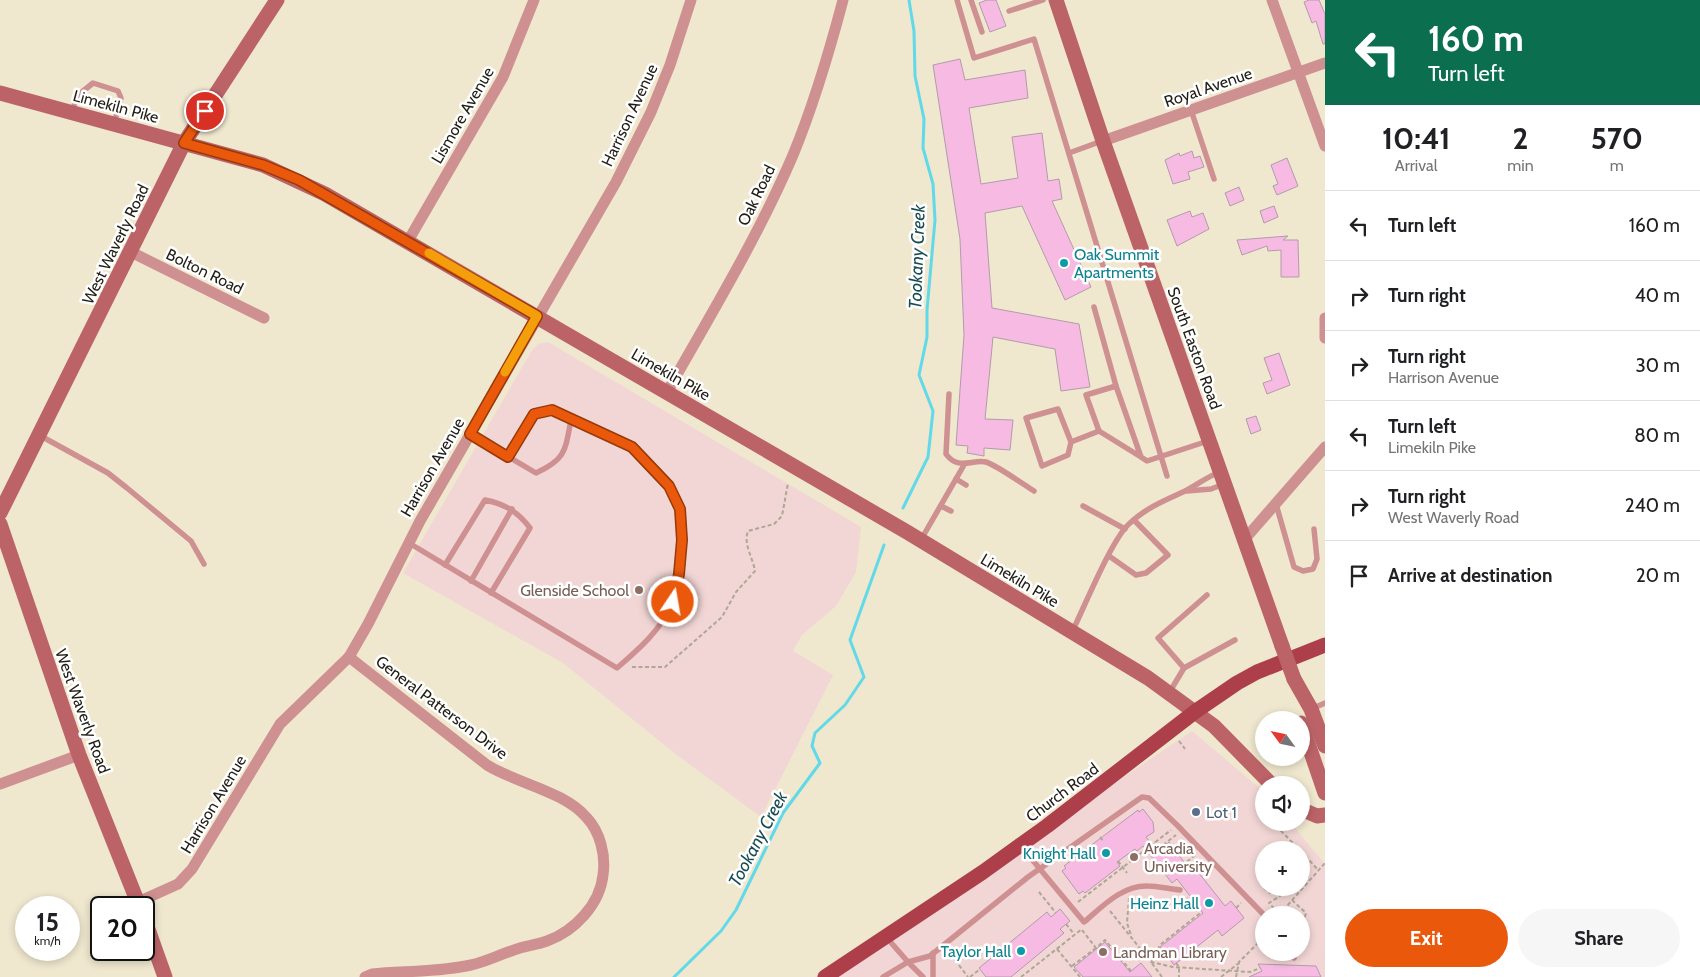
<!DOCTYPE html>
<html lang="en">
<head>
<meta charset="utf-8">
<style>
	:root { --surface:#fff; --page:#f6f6f6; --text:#202124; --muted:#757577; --line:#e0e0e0; --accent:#ea580c }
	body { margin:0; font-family:Cabin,sans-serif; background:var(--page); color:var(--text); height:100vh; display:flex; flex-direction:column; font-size:19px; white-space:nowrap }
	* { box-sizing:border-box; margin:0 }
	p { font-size:16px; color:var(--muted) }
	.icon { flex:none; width:28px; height:28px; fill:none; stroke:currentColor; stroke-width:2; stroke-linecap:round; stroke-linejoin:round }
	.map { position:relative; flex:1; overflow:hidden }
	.details { display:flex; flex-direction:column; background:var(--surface); width:375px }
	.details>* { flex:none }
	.banner { background:#0b6e4f; color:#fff; overflow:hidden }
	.needle { width:32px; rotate:303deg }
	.controls { position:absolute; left:1255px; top:711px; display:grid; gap:10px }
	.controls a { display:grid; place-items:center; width:55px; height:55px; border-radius:50%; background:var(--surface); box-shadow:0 2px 8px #0003; font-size:25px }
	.speed { position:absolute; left:15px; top:896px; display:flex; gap:10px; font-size:25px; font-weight:700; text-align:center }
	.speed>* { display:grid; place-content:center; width:65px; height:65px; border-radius:50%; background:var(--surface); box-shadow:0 2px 8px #0003; line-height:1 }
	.speed small { font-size:12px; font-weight:400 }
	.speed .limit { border:2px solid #111; border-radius:8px; background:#fff; color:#111 }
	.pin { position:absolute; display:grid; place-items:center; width:42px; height:42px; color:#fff; margin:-21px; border:2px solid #fff; border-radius:50%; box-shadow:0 1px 5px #0007 }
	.me { position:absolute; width:55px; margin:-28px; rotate:12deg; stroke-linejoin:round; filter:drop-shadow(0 0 4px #0008) }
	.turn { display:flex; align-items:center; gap:18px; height:105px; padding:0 20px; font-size:22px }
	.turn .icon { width:65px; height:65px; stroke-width:2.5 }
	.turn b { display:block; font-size:35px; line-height:42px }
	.eta { display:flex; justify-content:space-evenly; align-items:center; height:85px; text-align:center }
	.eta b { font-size:30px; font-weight:700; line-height:35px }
	.primary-button { display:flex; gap:10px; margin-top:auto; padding:10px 20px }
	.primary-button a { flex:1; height:58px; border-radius:30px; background:var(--accent); color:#fff; font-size:20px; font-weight:700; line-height:58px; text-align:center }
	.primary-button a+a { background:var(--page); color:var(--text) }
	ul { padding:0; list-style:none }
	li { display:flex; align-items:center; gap:15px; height:70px; padding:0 20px; border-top:1px solid var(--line) }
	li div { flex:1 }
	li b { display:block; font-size:19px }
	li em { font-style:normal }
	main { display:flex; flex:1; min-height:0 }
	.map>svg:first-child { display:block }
	.education { fill:#f1d6d5; fill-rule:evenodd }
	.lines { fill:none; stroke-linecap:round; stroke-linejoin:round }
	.stream { stroke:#62d9e9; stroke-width:3 }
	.building { fill:#f7bbe3; stroke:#b29baa }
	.path { stroke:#aea793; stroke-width:2; stroke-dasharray:4 2.5; stroke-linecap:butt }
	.lane { stroke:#ce9091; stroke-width:5.5 }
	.street { stroke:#ce9091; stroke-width:11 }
	.secondary { stroke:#bc6368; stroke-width:15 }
	.primary { stroke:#ad3f4a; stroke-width:15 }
	.secondary-bridge { stroke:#bc6368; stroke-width:15 }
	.route-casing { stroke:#983908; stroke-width:12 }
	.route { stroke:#ea580c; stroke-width:9 }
	.slow { stroke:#f59e0b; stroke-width:9 }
	.culture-dot { fill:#0f9aa8; stroke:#fff; stroke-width:2 }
	.education-dot { fill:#8d6e63; stroke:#fff; stroke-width:2 }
	.service-dot { fill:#5c6f8a; stroke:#fff; stroke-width:2 }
	.labels { text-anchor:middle; stroke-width:5; stroke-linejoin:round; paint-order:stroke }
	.street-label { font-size:16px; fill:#201d14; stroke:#fff }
	.culture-label { font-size:16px; fill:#0d838f; stroke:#fff; text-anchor:end }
	.education-label { font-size:16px; fill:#785e54; stroke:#fff; text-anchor:start }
	.service-label { font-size:16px; fill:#4e5e75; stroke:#fff; text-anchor:start }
	.water-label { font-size:18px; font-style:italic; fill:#174c53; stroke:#fff }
</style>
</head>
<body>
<main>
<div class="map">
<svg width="1325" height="977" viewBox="0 0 1325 977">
	<rect width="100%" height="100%" fill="#efe7ce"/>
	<g class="education">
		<polygon points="548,342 861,527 856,572 836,606 802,635 793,651 833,675 761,817 677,755 563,663 403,573 531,352 538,344"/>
		<path d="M1192 731 1264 792V822L1291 823 1325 864V977H815L983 872ZM1264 850H1301V888H1264ZM1264 915H1301V952H1264Z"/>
	</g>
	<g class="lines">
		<g class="stream">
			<polyline points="903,508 928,457 933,411 919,375 927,337 927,310 935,220 933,184 923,148 924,119 915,76 914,31 909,0"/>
			<polyline points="674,977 721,931 736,910 783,813 820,763 812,746 815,733 845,705 864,677 850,640 884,545"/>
		</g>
	</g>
	<g class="building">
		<polygon points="987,0 996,0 1006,26 990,32 979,3"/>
		<polygon points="1309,0 1319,0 1325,14 1325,44 1323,44 1316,21 1312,23 1304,2"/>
		<polygon points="960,59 965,80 1025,70 1028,98 969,108 981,184 1018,178 1012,137 1042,133 1048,181 1059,179 1062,199 1052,201 1091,287 1065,300 1022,206 985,213 992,308 1079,324 1090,387 1061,391 1055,349 993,337 985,419 1013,420 1010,450 984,448 984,456 967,453 968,446 956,445 964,335 960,239 933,65"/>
		<polygon points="1192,151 1194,158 1200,156 1204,167 1188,172 1190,179 1173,184 1165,160 1179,153 1180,156"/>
		<polygon points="1287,158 1298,186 1277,195 1273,186 1278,184 1271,165"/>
		<polygon points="1239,187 1244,200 1230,206 1225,193"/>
		<polygon points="1274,206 1278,217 1264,223 1260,211"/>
		<polygon points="1190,211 1192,217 1203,213 1209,229 1177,246 1167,220"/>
		<polygon points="1288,236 1283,240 1298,240 1299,277 1281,277 1281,250 1268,251 1267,246 1242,255 1237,240"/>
		<polygon points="1279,353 1290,385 1267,394 1263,383 1272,380 1264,358"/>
		<polygon points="1256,416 1261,430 1251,434 1246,419"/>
		<polygon points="1143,809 1153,822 1154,832 1146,837 1158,852 1169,842 1187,866 1191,863 1225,906 1231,901 1244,918 1222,936 1218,930 1174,965 1160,947 1203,913 1177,879 1172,883 1143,846 1137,851 1135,849 1117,862 1120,866 1085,893 1083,891 1079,894 1062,871 1066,868 1064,866 1106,834 1138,810 1139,812"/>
		<polygon points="1060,909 1070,921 1060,929 1064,933 1011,977 986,977 979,968 1047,912 1051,917"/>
		<polygon points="1105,942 1130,972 1141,963 1152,977 1083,977 1074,967"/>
		<polygon points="1258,964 1316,966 1321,977 1249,977 1262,971"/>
	</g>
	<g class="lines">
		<g class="path">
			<path d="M632 667H665L722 617 736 592 755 571C753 558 743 544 748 531L774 524 782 516 788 483"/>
			<polyline points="1179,741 1185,749"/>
			<polyline points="1290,825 1285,830 1280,830 1300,850"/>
			<polyline points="1100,837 1104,842"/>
			<polyline points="1154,843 1159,850"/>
			<polyline points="1158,849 1176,835"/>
			<polyline points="1301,851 1318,870"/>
			<polyline points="1118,861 1127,873"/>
			<polyline points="1182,866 1195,855"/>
			<polyline points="1264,869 1258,878 1264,887"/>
			<polyline points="1301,870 1310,879"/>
			<polyline points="1264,888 1270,893 1275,891"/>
			<polyline points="1275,888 1280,896 1269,903 1280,915"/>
			<polyline points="1039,892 1056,913"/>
			<polyline points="1129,898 1127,923 1131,935"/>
			<polyline points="1292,900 1306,913 1304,920"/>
			<polyline points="1078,902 1171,830"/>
			<polyline points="1236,908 1241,903"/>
			<polyline points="1110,911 1151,962 1173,967 1250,972 1260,968"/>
			<polyline points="1279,915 1325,863"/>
			<polyline points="1066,924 1074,934"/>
			<polyline points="1082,930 1096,948 1105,940 1131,971"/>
			<polyline points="1057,949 1080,977"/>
			<polyline points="955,960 968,977"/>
			<polyline points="1176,963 1179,967 1179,977"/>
			<polyline points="1072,966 1096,948"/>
			<polyline points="970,977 980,969"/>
			<polyline points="1021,977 1082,929"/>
			<polyline points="1162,977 1151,962 1160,945 1199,914 1186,897"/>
			<polyline points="1221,977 1239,963"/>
			<polyline points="1236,977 1239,962 1264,937"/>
		</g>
		<g class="lane">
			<polyline points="957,0 974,58 1034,39 1167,476"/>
			<polyline points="971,0 982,32"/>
			<polyline points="1009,11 1043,0"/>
			<polyline points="1191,110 1214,179"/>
			<polyline points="72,112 77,96 93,83 118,91 121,98 114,124"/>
			<polyline points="1069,153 1102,141"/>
			<polyline points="1094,307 1116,386"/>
			<path d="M949 394 946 454C958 471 972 459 986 462 996 465 1023 484 1034 491"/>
			<path d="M470 434 536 473C566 459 565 451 571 420L552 410 534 414 508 457"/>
			<polyline points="39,435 108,473 127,488 191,541 204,564"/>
			<polyline points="1071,442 1068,455 1042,466 1026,418 1058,409 1071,442 1099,431"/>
			<polyline points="1141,457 1116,386 1086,395 1099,431 1141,457 1147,461 1208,441"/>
			<polyline points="956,479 966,485"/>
			<polyline points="1187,491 1211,489 1224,484"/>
			<polyline points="1276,504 1294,567 1303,571 1313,569 1317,559 1314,529"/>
			<polyline points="941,506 951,511"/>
			<polyline points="1083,506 1125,529"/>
			<polyline points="922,538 964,465"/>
			<path d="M409 543 617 668C638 650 662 629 673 602 682 581 686 530 679 508 673 485 650 459 631 446 613 435 591 429 571 420"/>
			<polyline points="1109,556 1136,575 1146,573 1168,555 1134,520"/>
			<path d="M445 565 485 500C505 504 518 512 530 528L491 593"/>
			<polyline points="471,581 512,509"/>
			<path d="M1072 632C1084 608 1112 538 1130 523 1146 508 1163 501 1183 492 1196 486 1206 477 1220 472"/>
			<polyline points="1184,668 1235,640"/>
			<polyline points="1169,693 1184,668 1158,638 1207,595"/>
			<polyline points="1311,709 1325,703"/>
			<path d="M1020 845 1084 922C1102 907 1122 885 1148 886 1158 886 1169 889 1180 890"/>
			<polyline points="1291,952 1294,958"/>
			<polyline points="908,962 930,956 1028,877 1142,797 1149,798 1178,826 1264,915"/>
			<polyline points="908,962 923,977"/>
			<polyline points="883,977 908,962 887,938"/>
			<polyline points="933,977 933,953"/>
		</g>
		<g class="street">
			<polyline points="1272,0 1325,146"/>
			<polyline points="1103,141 1325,63"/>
			<polyline points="408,241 503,77 534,0"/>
			<polyline points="131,252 264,318"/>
			<polyline points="1325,318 1325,338"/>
			<path d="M667 392C711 314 758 237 793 155 814 104 829 53 843 0"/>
			<polyline points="1244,540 1325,447"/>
			<path d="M349 657 487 765C518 784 564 791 587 818 600 832 606 855 603 875 600 904 575 931 547 941 536 945 524 946 514 950 499 955 485 962 471 965 441 972 403 971 372 974L365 977"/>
			<polyline points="0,784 79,755"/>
			<polyline points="138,902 178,884 192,869 280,724 349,657 368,624 420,521 616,182 651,112 670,65 691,0"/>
		</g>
		<g class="secondary">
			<polyline points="1056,0 1103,141 1282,646"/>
			<polyline points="0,93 263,165 325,194 907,532 1148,678 1214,726 1272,785"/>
			<polyline points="0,513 184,143 277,0"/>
			<polyline points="0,524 79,755 140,908"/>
			<polyline points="1294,679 1311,709 1325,746"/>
			<polyline points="1301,723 1325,793"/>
			<polyline points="1301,809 1317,816 1325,815"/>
			<polyline points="144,918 165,977"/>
		</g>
		<polyline class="primary" points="825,977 983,872 1047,826 1196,711 1237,683 1257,672 1325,645"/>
		<polyline class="secondary-bridge" points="1282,646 1294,679"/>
	</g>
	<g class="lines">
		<defs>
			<polyline id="route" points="205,111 184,143 263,165 299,180 537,316 470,434 508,457 534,414 552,410 632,447 669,486 680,509 682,540 679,574 673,602"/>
		</defs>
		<use href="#route" class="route-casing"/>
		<use href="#route" class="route"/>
		<polyline class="slow" points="429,253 537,316 505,372"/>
	</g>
	<g class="culture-dot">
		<circle cx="1064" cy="263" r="5"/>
		<circle cx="1106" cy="853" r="5"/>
		<circle cx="1209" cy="903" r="5"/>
		<circle cx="1021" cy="951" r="5"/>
	</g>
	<g class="education-dot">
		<circle cx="639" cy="590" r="5"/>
		<circle cx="1134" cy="857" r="5"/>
		<circle cx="1103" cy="952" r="5"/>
	</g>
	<circle class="service-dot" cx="1196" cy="812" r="5"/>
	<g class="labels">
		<g class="street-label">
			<text transform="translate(1208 87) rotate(-19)" y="6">Royal Avenue</text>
			<text transform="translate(116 106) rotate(15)" y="6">Limekiln Pike</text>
			<text transform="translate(462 115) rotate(-60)" y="6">Lismore Avenue</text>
			<text transform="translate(629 115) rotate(-65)" y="6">Harrison Avenue</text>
			<text transform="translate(756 195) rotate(-64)" y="6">Oak Road</text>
			<text transform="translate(115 244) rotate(-64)" y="6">West Waverly Road</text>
			<text transform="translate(205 271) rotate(26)" y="6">Bolton Road</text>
			<text transform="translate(1195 348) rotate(70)" y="6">South Easton Road</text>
			<text transform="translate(671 374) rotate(30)" y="6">Limekiln Pike</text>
			<text transform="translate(432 467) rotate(-60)" y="6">Harrison Avenue</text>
			<text transform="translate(1020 580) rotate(31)" y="6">Limekiln Pike</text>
			<text transform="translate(442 707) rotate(37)" y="6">General Patterson Drive</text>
			<text transform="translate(83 711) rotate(70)" y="6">West Waverly Road</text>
			<text transform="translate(1062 792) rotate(-37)" y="6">Church Road</text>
			<text transform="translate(213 804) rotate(-59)" y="6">Harrison Avenue</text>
		</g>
		<g class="culture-label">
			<text x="1074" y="260" text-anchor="start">Oak Summit<tspan x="1074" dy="18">Apartments</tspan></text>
			<text x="1096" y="859">Knight Hall</text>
			<text x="1199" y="909">Heinz Hall</text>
			<text x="1011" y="957">Taylor Hall</text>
		</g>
		<g class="education-label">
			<text x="629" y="596" text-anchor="end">Glenside School</text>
			<text x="1144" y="854">Arcadia<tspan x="1144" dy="18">University</tspan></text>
			<text x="1113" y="958">Landman Library</text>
		</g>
		<g class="service-label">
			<text x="1206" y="818">Lot 1</text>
		</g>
		<g class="water-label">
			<text transform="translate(917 257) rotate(-88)" y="6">Tookany Creek</text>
			<text transform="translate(758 839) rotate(-62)" y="6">Tookany Creek</text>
		</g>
	</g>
</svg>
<div class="controls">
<a><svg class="needle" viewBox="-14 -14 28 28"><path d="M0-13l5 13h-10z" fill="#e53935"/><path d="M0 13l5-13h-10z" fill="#757577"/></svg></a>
<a><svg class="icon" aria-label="sound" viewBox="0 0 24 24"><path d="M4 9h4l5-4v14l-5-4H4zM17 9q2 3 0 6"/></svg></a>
<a>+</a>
<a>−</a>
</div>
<div class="speed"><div>15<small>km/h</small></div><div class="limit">20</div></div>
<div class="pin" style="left:205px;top:111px;background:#d93025"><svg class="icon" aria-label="arrive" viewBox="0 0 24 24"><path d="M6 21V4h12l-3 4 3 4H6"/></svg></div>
<svg class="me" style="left:673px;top:602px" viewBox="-20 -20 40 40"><circle r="17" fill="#ea580c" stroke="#fff" stroke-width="3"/><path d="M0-11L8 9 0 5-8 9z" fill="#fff"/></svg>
</div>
<section class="details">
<div class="banner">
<div class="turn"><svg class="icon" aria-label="left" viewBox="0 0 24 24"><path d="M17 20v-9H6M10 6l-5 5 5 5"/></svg><div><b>160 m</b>Turn left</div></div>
</div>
<div class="eta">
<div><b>10:41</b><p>Arrival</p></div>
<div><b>2</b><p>min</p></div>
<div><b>570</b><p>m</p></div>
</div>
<ul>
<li><svg class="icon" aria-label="left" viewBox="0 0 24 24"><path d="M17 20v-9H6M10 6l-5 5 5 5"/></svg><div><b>Turn left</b></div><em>160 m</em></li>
<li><svg class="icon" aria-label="right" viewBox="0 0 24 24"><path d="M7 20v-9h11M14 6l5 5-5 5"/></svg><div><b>Turn right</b></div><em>40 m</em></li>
<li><svg class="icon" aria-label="right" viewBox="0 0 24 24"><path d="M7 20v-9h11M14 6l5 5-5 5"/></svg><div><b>Turn right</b><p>Harrison Avenue</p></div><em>30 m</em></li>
<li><svg class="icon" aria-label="left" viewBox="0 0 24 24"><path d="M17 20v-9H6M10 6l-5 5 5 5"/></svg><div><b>Turn left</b><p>Limekiln Pike</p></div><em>80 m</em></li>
<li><svg class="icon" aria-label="right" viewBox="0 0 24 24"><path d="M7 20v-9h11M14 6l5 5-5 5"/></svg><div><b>Turn right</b><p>West Waverly Road</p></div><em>240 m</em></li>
<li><svg class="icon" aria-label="arrive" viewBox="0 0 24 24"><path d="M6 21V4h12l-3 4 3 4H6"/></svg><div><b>Arrive at destination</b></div><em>20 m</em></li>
</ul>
<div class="primary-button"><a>Exit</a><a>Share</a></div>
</section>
</main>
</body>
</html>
